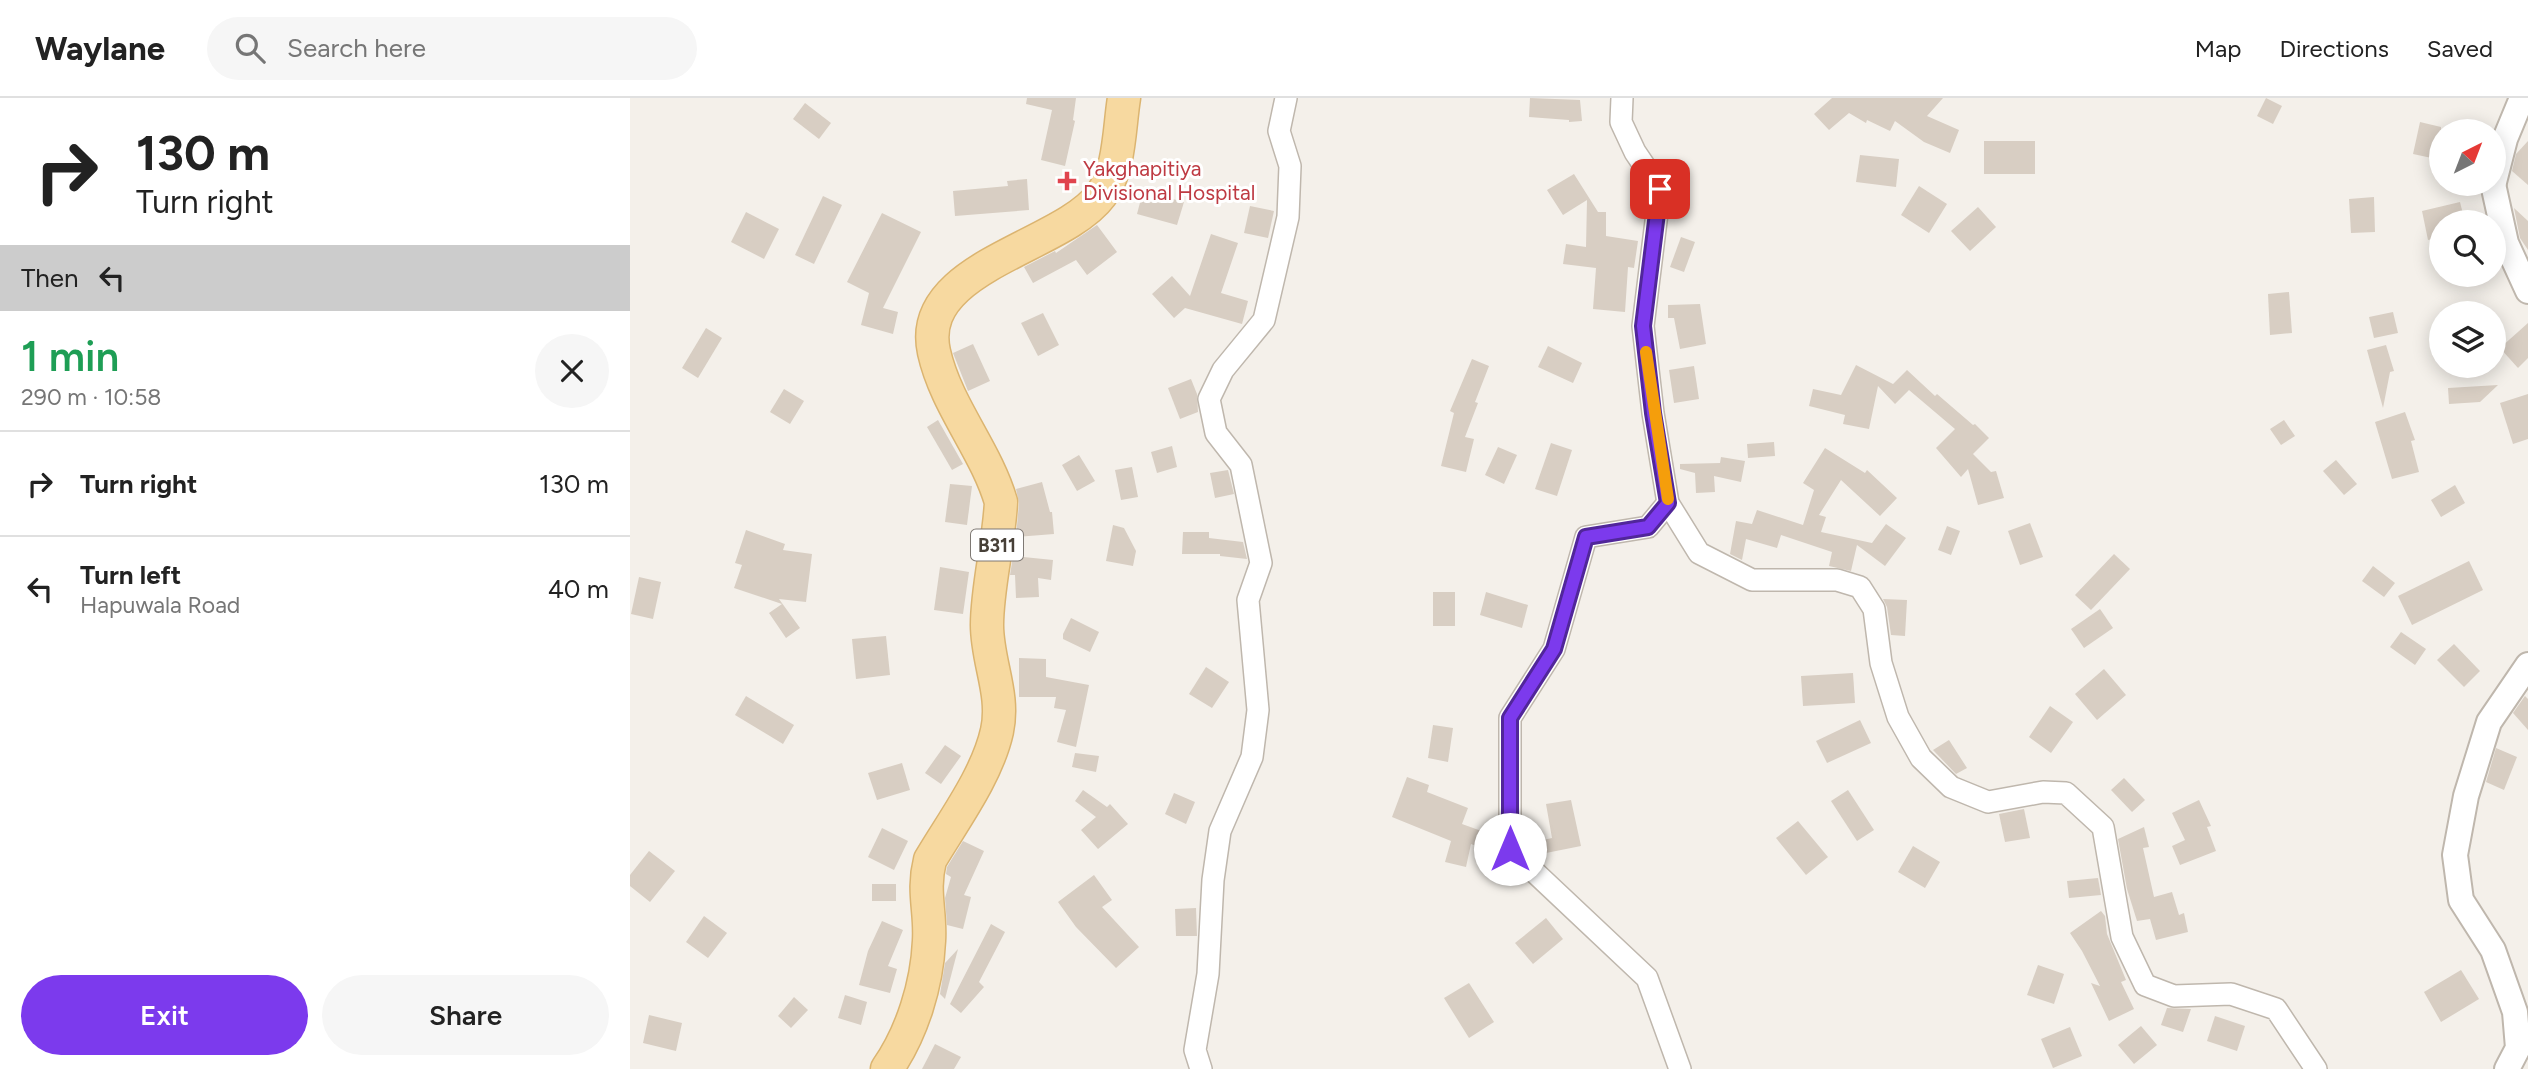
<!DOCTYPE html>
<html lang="en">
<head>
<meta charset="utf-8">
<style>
	:root { --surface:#fff; --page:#f6f6f6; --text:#222; --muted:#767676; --line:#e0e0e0; --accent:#7c3aed }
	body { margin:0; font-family:Figtree,sans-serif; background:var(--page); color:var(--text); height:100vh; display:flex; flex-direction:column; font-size:26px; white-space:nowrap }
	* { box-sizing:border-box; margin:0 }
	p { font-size:23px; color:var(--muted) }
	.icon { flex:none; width:38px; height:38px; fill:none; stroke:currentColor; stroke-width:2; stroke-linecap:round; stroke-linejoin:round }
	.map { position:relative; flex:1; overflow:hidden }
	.panel { display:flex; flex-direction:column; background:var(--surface); width:630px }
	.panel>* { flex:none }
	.guide { background:#fff; color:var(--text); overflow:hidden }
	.needle { width:46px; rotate:42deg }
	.tools { position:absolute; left:1799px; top:21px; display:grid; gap:14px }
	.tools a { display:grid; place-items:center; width:77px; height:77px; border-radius:50%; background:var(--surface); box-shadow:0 4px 18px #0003; font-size:35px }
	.pin { position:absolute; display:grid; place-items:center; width:60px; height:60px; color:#fff; margin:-30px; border-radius:14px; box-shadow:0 4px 10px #0006 }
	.me { position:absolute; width:77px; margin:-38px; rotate:0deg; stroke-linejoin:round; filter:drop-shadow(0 0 5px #0008) }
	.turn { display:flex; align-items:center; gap:24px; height:147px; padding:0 21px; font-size:32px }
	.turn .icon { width:91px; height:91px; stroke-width:2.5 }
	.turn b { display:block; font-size:49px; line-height:60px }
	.then { display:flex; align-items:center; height:66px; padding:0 21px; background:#0003; gap:14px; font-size:26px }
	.round { display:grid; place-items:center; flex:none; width:74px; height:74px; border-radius:37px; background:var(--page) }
	.head { display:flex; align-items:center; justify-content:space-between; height:119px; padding:0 21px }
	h1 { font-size:42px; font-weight:600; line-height:52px; color:#1e9e55 }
	.action { display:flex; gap:14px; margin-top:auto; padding:14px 21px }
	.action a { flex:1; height:80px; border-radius:42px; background:var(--accent); color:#fff; font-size:28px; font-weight:600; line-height:80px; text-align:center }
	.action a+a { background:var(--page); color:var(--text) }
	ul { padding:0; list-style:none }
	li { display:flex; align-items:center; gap:21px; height:105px; padding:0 21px; border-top:2px solid var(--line) }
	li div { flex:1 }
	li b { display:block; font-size:26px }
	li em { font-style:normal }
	header { display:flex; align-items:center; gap:42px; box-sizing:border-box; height:98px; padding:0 35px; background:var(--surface); border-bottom:2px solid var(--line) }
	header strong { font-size:33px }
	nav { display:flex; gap:38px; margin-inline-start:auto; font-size:24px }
	.search { width:490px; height:63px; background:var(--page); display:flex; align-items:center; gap:18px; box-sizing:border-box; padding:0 24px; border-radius:38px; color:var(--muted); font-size:26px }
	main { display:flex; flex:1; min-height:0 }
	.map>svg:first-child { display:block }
	.building { fill:#d8cec3 }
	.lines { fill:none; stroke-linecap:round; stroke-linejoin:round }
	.minor-casing { stroke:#bfb7ad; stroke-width:24 }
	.tertiary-casing { stroke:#bfb7ad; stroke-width:28 }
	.primary-casing { stroke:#dbb470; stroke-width:35 }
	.minor { stroke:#fff; stroke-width:21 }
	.tertiary { stroke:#fff; stroke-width:24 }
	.primary { stroke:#f7d9a0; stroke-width:32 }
	.route-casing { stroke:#51269a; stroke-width:18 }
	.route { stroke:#7c3aed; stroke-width:12 }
	.slow { stroke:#f59e0b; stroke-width:12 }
	.health-dot { fill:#e0444e; stroke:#fff; stroke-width:2.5 }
	.labels { text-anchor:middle; stroke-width:6; stroke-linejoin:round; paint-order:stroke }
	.shield { fill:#fff; stroke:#7e7974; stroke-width:2 }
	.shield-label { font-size:19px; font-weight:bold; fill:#474038 }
	.health-label { font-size:21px; fill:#be3a42; stroke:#fff; text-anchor:start }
</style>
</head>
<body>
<header>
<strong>Waylane</strong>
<div class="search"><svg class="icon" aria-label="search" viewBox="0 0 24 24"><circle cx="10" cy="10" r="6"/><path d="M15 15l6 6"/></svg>Search here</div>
<nav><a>Map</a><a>Directions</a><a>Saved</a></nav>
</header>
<main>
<section class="panel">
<div class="guide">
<div class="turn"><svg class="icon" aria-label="right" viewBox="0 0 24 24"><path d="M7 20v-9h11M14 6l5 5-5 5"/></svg><div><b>130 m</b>Turn right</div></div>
<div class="then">Then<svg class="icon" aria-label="left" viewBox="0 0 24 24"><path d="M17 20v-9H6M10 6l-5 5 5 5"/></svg></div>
</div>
<div class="head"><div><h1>1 min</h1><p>290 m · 10:58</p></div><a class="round"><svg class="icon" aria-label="close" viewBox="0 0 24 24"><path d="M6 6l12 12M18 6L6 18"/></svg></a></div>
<ul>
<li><svg class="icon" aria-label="right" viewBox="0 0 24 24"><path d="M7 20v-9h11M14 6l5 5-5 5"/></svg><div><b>Turn right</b></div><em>130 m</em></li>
<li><svg class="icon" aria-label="left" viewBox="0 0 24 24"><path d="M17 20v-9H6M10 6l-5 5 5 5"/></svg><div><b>Turn left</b><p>Hapuwala Road</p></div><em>40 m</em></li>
</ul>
<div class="action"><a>Exit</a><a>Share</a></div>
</section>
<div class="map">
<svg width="1898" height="971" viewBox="0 0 1898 971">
	<rect width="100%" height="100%" fill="#f4f0ea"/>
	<g class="building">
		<polygon points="397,0 446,0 443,22 445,23 435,68 411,62 422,12 396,6"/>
		<polygon points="900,0 950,2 952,23 939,24 939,22 899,19"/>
		<polygon points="1202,0 1313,0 1297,18 1329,32 1320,55 1294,44 1265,23 1260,33 1237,22 1236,25 1219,15 1199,32 1184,16"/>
		<polygon points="1636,0 1652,8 1643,26 1627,18"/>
		<polygon points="175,5 201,25 189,41 163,21"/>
		<polygon points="1790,24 1811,29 1811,62 1783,56"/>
		<rect x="1354" y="43" width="51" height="33"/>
		<polygon points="1898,43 1898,87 1882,73 1886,56"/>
		<polygon points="1230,57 1269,61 1266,89 1226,84"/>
		<polygon points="944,76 968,114 976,114 976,138 1008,143 1004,170 998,169 995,214 963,211 966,170 933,166 936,146 956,149 957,102 933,117 917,92"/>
		<polygon points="397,81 399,112 325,118 323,93 378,88 377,83"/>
		<polygon points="1289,88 1317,106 1299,135 1271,117"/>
		<polygon points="513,93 554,104 547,127 507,116"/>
		<polygon points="193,98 212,107 184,166 165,157"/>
		<polygon points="1744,99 1745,134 1721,135 1719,101"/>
		<polygon points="1830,104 1835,124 1811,124 1811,139 1798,142 1792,113"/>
		<polygon points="620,108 644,113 638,140 614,135"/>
		<polygon points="1348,109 1366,129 1340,153 1321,133"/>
		<polygon points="1884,110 1898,123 1898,152 1890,140"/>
		<polygon points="116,114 149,131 134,161 101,144"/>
		<polygon points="252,115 291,134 253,210 268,214 263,236 231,227 239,195 217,184"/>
		<polygon points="467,127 487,154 457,177 446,162 403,185 394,169 425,153 426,155"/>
		<polygon points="581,136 608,145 591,195 618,203 612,226 555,210 544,220 522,196 542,178 560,198"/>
		<polygon points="1051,139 1065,144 1054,174 1040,169"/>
		<polygon points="1659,194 1662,235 1640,237 1638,196"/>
		<polygon points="1070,206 1076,246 1050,251 1044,220 1038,220 1038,207"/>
		<polygon points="1763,214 1768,235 1744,240 1739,219"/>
		<polygon points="413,215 429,247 408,258 391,225"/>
		<polygon points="1898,225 1898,260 1888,270 1870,250"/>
		<polygon points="76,230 92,240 68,280 52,270"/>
		<polygon points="343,246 360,283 338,293 323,255"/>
		<polygon points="1756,247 1764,273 1760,274 1753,310 1737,252"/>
		<polygon points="918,248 952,265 943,285 908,269"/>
		<polygon points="842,261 859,268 845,304 848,305 835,339 844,341 836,374 811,368 824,315 820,313"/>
		<polygon points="1226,267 1263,286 1277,272 1305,298 1307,296 1343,327 1345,326 1359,340 1343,356 1361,374 1366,373 1374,400 1348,407 1338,371 1331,379 1306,350 1325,331 1279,292 1265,306 1248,288 1239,331 1213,326 1215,317 1179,308 1183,291 1211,297"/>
		<polygon points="1064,268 1069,301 1044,305 1039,272"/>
		<polygon points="561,281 567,296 568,314 550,321 538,290"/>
		<polygon points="1868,287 1850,304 1819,306 1818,290"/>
		<polygon points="154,291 174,303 160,326 140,314"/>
		<polygon points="1898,296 1898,341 1883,346 1870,305"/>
		<polygon points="1775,314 1785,342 1781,343 1789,374 1762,381 1745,324"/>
		<polygon points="308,322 333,366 322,372 297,329"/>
		<polygon points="1654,322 1665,338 1651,347 1640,331"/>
		<polygon points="1144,344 1145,358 1118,360 1117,346"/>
		<polygon points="921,345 942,352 927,398 905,391"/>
		<polygon points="542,348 547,369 527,375 521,354"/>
		<polygon points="868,349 887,357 874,386 855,377"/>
		<polygon points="1195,350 1235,375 1237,372 1267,400 1250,418 1211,382 1189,417 1196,419 1191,434 1242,445 1256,426 1276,440 1255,468 1227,447 1221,473 1199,468 1202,454 1151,437 1147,450 1116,441 1112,462 1100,456 1106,423 1122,426 1127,412 1173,427 1184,392 1173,385"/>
		<polygon points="449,357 465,383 447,393 432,367"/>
		<polygon points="1091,359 1115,363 1111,384 1084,378 1085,394 1066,395 1065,375 1050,371 1050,366 1090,365"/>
		<polygon points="1706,362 1727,386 1714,397 1693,373"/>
		<polygon points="502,369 508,399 491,402 485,372"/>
		<polygon points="598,372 604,396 585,400 580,375"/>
		<polygon points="412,384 420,414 422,414 424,436 386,439 389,405 386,391"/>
		<polygon points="320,386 342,388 337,427 315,424"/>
		<polygon points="1825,387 1835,405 1811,419 1801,402"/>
		<polygon points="1400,425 1413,459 1390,467 1378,433"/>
		<polygon points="483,427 494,430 506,453 503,468 476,463"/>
		<polygon points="1317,428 1330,433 1321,457 1308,452"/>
		<polygon points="116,432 155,446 153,452 182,456 176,504 149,501 170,530 156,540 139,515 152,506 104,490 112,467 105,465"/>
		<polygon points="553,434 579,434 579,440 613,444 617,461 590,458 590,456 552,456"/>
		<polygon points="1484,456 1500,471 1461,512 1445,497"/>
		<polygon points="383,458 423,462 421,482 408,480 409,499 386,500 385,477 380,477"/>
		<polygon points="1839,463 1853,492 1782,527 1768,498"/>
		<polygon points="1743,468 1765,485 1754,499 1732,483"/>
		<polygon points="310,469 339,474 333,516 304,512"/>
		<polygon points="9,479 31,484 23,521 1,516"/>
		<rect x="803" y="494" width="22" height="34"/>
		<polygon points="856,494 898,507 892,530 850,517"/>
		<polygon points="1253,501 1277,502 1275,538 1261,537 1257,509"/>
		<polygon points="1470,511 1483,530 1454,550 1441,531"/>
		<polygon points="441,520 469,534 460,554 433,541 433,536"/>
		<polygon points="1771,534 1796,551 1785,567 1760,549"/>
		<polygon points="256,538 260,577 226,581 222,541"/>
		<polygon points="1824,546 1850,573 1834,589 1807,562"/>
		<polygon points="389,560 416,561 416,579 459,587 446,649 427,644 436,612 424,610 426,599 389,599"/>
		<polygon points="576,569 599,584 582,610 559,596"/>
		<polygon points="1474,571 1496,597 1467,622 1445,596"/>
		<polygon points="1223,575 1225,605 1173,608 1171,578"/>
		<polygon points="116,598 164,627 153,646 105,617"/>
		<polygon points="1895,598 1898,601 1898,632 1883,615"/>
		<polygon points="1420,608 1443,624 1421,655 1399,639"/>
		<polygon points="1230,622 1241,645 1197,665 1186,643"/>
		<polygon points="803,627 823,630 818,664 798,660"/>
		<polygon points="1319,642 1337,670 1326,676 1303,652"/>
		<polygon points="315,647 331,658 311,686 295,675"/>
		<polygon points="1866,650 1887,659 1874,692 1856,684"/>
		<polygon points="445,655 469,658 466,674 442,669"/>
		<polygon points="272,665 280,692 247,702 238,675"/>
		<polygon points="777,679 799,687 797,694 838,710 832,726 857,735 852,750 841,746 836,769 815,764 821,743 762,719"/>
		<polygon points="1494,680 1515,702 1502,714 1481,692"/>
		<polygon points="453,692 477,709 480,706 498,726 468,751 451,732 466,719 445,703"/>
		<polygon points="1218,692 1244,732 1227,743 1201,703"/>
		<polygon points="544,695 565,704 556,726 535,716"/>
		<polygon points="941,702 951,748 906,757 904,744 922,740 916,706"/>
		<polygon points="1569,702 1581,728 1577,729 1586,753 1550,767 1542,748 1555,742 1542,715"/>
		<polygon points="1394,711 1400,740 1375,744 1369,716"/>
		<polygon points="1168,723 1198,759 1176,777 1146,740"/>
		<polygon points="1514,729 1519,749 1513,750 1524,799 1542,794 1549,817 1554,815 1558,834 1526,842 1520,821 1507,823 1497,791 1488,741"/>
		<polygon points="252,730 278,743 264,772 238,759"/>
		<polygon points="333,743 354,753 334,797 341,799 333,831 317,827 315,800 321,779 316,776 317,769"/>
		<polygon points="1283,748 1310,764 1295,790 1268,774"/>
		<polygon points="19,753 45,773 20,804 0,788 0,777"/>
		<polygon points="464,777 482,802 472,809 509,849 486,870 446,829 428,804"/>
		<polygon points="1468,780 1471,797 1439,800 1437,783"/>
		<rect x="242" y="786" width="24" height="17"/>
		<polygon points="566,810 567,838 546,838 545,811"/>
		<polygon points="1471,813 1475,818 1477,836 1496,882 1491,884 1504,911 1479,923 1461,885 1470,888 1452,853 1440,835"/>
		<polygon points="74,818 97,835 78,860 56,844"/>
		<polygon points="916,820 933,841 903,866 885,845"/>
		<polygon points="252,823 273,832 258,868 267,871 260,895 229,887 238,853"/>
		<polygon points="361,826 375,834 349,884 354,889 331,915 320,906"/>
		<polygon points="328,851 315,901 310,896 315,865"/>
		<polygon points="1408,867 1434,876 1424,906 1397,897"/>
		<polygon points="1831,872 1849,901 1811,924 1794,894"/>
		<polygon points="839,885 864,924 839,940 814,900"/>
		<polygon points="215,897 237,904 231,927 208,920"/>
		<polygon points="164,899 178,912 161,930 148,918"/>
		<polygon points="1537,910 1561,911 1553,934 1531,927"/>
		<polygon points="19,917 52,925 46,953 13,945"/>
		<polygon points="1585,918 1615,928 1607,953 1577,943"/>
		<polygon points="1511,928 1527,947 1504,966 1488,947"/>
		<polygon points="1440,929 1452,958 1423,970 1411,941"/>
		<polygon points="305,946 331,959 324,971 292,971"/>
	</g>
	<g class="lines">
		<defs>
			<g id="minor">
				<polyline points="992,0 991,24 1005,54 1030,91 1013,228 1023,315 1038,405 1069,455 1122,482 1207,482 1230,489 1244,511 1251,565 1268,619 1291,660 1321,689 1358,704 1413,694 1436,695 1473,729 1492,839 1515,887 1544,898 1601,896 1646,911 1686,971"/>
				<polyline points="1038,405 1018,429 956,439 924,551 880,620 880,751 1017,880 1050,971"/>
				<polyline points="571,971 565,952 578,876 583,782 590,733 622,659 628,612 618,502 631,465 611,367 586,335 579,301 593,272 634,222 658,119 660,68 649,33 656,0"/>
			</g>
			<g id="tertiary">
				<polyline points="1864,84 1875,41 1892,0"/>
				<polyline points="1863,86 1876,145 1898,193"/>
				<polyline points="1877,971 1888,950 1885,914 1863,852 1831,802 1825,757 1836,698 1859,624 1898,567"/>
			</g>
			<path id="primary" d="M257 971C282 935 297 887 299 843 301 813 292 794 300 762 323 723 357 678 367 633 375 596 357 564 357 527 357 489 369 445 371 404 356 352 316 308 304 254 285 168 432 150 471 97 490 72 489 31 494 0"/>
		</defs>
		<use href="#minor" class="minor-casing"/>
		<use href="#tertiary" class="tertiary-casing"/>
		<use href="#primary" class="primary-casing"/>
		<use href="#minor" class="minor"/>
		<use href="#tertiary" class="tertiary"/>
		<use href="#primary" class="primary"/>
	</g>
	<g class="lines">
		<defs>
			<polyline id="route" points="880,751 880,620 924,551 956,439 1018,429 1038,405 1023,315 1013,228 1030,91"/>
		</defs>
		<use href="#route" class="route-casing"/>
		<use href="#route" class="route"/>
		<polyline class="slow" points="1016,254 1038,401"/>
	</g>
	<path class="health-dot" d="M433.5 72.5h7v7h7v7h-7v7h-7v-7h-7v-7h7z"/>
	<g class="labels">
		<rect class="shield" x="341" y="431.5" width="52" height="31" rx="5"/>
		<g class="shield-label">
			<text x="367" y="454">B311</text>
		</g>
		<g class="health-label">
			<text x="453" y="78">Yakghapitiya<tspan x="453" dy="24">Divisional Hospital</tspan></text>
		</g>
	</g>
</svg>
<div class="tools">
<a><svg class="needle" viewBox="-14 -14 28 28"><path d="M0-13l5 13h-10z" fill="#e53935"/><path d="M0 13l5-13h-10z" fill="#767676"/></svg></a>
<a><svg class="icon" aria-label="search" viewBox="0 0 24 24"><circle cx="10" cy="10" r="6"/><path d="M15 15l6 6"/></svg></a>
<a><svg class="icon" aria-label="layers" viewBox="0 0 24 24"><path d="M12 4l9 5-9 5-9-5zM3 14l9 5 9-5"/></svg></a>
</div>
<div class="pin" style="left:1030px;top:91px;background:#d93025"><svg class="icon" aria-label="arrive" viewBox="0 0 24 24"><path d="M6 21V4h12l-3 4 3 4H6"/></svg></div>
<svg class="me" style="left:880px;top:751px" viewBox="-20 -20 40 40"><circle r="19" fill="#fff"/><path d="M0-13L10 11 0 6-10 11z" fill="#7c3aed"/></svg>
</div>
</main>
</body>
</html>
